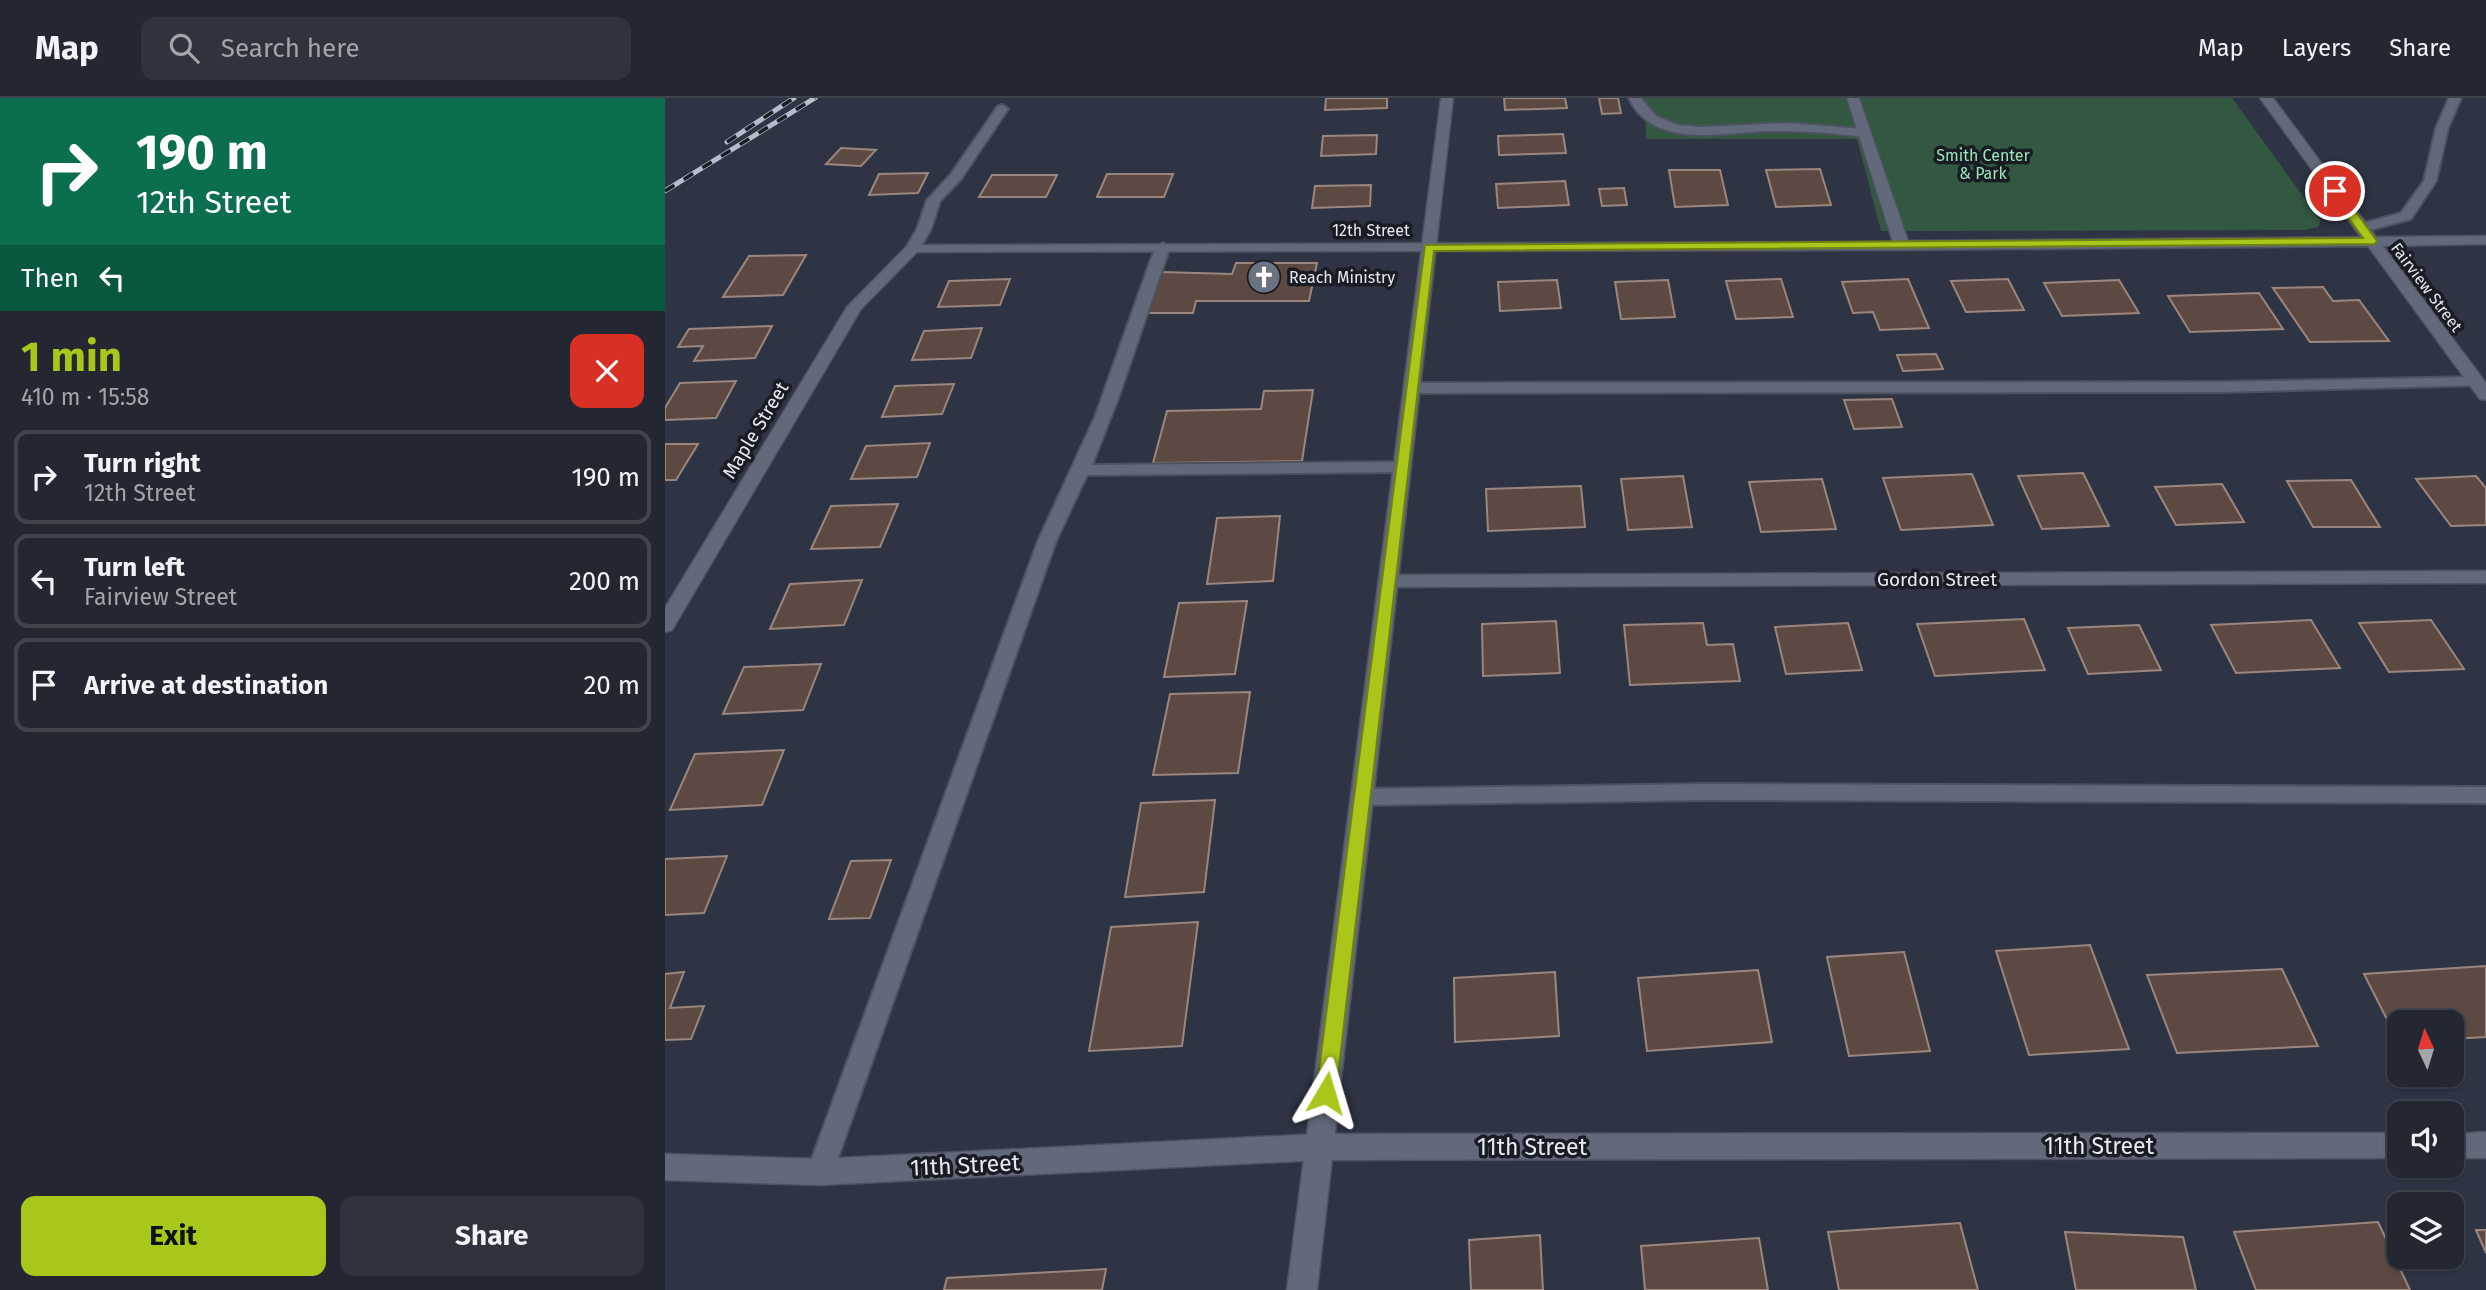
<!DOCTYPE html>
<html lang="en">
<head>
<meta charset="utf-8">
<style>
	:root { --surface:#222732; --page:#2e333e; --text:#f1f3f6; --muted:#a2a5ac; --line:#3f444d; --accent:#a9c71b }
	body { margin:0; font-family:"Fira Sans",sans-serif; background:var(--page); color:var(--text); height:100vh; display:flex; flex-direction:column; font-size:26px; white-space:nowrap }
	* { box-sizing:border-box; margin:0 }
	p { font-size:23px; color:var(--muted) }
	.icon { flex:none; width:38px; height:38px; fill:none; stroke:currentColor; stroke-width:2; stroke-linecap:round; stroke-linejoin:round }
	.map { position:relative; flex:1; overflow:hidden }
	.panel { display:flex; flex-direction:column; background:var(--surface); width:665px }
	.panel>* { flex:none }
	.hud { background:#0b6e4f; color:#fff; overflow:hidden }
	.needle { width:46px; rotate:356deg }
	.tools { position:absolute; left:1722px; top:912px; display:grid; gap:14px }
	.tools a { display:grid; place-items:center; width:77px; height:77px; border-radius:14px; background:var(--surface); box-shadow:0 2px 5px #0004,0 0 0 2px var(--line); font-size:35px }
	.pin { position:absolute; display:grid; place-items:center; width:60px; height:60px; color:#fff; margin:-30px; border:4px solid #fff; border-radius:50%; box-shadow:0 2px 7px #0007 }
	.me { position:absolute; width:77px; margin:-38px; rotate:7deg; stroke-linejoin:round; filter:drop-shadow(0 0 5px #0008) }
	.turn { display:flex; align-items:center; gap:24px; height:147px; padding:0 21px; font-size:32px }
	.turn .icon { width:91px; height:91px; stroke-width:2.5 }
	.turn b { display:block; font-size:49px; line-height:60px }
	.then { display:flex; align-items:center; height:66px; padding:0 21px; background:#0003; gap:14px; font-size:26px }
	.round { display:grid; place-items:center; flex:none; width:74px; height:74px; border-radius:14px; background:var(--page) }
	.overview { display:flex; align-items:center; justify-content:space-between; height:119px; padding:0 21px }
	h1 { font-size:42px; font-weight:700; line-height:52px; color:var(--accent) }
	.primary-button { display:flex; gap:14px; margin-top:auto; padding:14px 21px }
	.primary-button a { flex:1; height:80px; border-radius:14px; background:var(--accent); color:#111; font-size:28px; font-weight:700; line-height:80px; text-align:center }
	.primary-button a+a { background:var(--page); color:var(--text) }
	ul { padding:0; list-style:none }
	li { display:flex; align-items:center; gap:21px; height:94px; margin:0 14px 10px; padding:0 7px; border:4px solid var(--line); border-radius:14px }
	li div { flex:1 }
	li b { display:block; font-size:26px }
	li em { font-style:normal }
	header { display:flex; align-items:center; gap:42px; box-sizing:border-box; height:98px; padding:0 35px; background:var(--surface); border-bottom:2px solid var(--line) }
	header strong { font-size:33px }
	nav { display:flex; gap:38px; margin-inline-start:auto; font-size:24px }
	.search { width:490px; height:63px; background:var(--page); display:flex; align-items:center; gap:18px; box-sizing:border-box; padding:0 24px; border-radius:14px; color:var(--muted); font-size:26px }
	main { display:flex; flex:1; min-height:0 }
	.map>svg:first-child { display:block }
	.green { fill:#325842 }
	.building { fill:#5c4942; stroke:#9b867e; stroke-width:2 }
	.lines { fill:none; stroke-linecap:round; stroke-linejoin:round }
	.service-casing { stroke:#4c525e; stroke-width:4 }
	.minor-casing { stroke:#4c525e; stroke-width:3 }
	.secondary-casing { stroke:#4c525e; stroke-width:3 }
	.service { fill:#61697a; fill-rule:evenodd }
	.minor { fill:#61697a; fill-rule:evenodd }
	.secondary { fill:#61697a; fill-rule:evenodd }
	.rail-casing { stroke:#b8bec9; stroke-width:5 }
	.rail { stroke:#191c23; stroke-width:3.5; stroke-dasharray:11; stroke-linecap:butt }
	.route { fill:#a9c71b; stroke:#6e8112; stroke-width:2 }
	.labels { text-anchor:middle; stroke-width:7; stroke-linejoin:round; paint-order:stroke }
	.far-park-label { font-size:16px; fill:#9be3b8; stroke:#191c23 }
	.far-street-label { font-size:16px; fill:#e5eaf4; stroke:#191c23 }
	.far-poi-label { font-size:16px; fill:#e5eaf4; stroke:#191c23; text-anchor:start }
	.street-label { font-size:19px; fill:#e5eaf4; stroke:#191c23 }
	.near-street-label { font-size:23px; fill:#e5eaf4; stroke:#191c23 }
</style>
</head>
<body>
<header>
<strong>Map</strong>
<div class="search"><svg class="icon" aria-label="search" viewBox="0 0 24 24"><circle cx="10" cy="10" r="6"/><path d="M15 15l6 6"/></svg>Search here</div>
<nav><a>Map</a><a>Layers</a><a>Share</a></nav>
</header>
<main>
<section class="panel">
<div class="hud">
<div class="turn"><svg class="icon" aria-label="right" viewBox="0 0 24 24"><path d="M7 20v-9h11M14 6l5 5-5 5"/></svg><div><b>190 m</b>12th Street</div></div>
<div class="then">Then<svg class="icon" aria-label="left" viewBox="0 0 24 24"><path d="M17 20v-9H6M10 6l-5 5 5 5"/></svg></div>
</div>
<div class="overview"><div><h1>1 min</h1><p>410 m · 15:58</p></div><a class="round" style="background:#d93025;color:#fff"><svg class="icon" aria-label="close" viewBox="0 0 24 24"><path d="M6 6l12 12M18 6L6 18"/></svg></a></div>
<ul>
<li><svg class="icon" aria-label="right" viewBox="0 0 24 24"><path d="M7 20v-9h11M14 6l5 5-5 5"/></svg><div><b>Turn right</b><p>12th Street</p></div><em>190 m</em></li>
<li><svg class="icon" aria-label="left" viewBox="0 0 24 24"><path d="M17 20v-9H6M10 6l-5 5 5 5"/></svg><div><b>Turn left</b><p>Fairview Street</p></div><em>200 m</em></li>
<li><svg class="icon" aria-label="arrive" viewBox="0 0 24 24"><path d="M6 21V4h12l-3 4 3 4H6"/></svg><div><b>Arrive at destination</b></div><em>20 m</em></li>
</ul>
<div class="primary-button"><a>Exit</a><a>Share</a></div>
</section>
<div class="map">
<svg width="1821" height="1192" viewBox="0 0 1821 1192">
	<rect width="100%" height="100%" fill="#2e3443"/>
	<polygon class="green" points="980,0 1567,0 1656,123 1653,129 1640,132 1216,133 1192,41 981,41"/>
	<g class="building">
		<polygon points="661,0 722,0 722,10 660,12"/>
		<polygon points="839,0 900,0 902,10 840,12"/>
		<polygon points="934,0 953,0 956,15 937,16"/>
		<polygon points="898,36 901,55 834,57 833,38"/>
		<polygon points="712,37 711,56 656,58 658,38"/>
		<polygon points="176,50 211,52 196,68 161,66"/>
		<polygon points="1155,71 1166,107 1111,109 1101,72"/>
		<polygon points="1004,72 1055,72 1063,107 1010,109"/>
		<polygon points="263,75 253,95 204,97 214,76"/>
		<polygon points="442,76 508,76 499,99 432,99"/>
		<polygon points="327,77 392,77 381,99 314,99"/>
		<polygon points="900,83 904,107 833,110 831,86"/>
		<polygon points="706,87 705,108 647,110 650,88"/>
		<polygon points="959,90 962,107 937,108 934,91"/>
		<polygon points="141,157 118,197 58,199 84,158"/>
		<polygon points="571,165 652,165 644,203 531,203 528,215 482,215 497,174 567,176"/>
		<polygon points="345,181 335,207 273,209 284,183"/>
		<polygon points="1116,181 1128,219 1071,221 1061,183"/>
		<polygon points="1243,181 1264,230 1215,232 1208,214 1188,215 1177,184"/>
		<polygon points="1343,181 1359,212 1301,214 1286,183"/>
		<polygon points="892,182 896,210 835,213 833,184"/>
		<polygon points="1003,182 1010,219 956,221 950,184"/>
		<polygon points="1454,182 1474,215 1397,218 1379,185"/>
		<polygon points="1658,189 1668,203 1694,202 1724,243 1645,244 1608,190"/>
		<polygon points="1594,195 1618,231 1525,234 1503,198"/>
		<polygon points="107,228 90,260 29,263 38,248 13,249 24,231"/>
		<polygon points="317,230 306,260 247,262 259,233"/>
		<polygon points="1271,256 1278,271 1238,273 1232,257"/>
		<polygon points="71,283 51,320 0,322 0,310 15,285"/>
		<polygon points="289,286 277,316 217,319 230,288"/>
		<polygon points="648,292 637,363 488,365 502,313 596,311 599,293"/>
		<polygon points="1227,301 1237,329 1189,331 1179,302"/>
		<polygon points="265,345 252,379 186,381 201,348"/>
		<polygon points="0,346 33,346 11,382 0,382"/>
		<polygon points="1418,375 1444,428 1377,431 1353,378"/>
		<polygon points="1307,376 1328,427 1236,432 1218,380"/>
		<polygon points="1018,378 1027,429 963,432 956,381"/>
		<polygon points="1811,378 1821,390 1821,427 1786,428 1751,381"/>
		<polygon points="1157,381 1171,431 1096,434 1084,384"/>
		<polygon points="1686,382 1715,429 1648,429 1622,383"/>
		<polygon points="1557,386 1579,424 1511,427 1490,389"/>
		<polygon points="916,388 920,429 823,433 821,391"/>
		<polygon points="233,406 215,449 146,451 166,408"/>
		<polygon points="615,418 608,483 542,486 552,420"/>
		<polygon points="197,482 179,527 105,531 125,486"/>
		<polygon points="582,503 570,576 499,579 514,505"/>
		<polygon points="1359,521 1380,572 1270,578 1252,526"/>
		<polygon points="1646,522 1675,570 1571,575 1546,527"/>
		<polygon points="1766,522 1799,571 1724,574 1694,525"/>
		<polygon points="891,523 895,575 818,578 817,526"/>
		<polygon points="1038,525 1042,547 1068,546 1075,583 965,587 959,527"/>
		<polygon points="1183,525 1197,572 1121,576 1110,529"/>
		<polygon points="1474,527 1496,572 1423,576 1403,530"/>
		<polygon points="156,566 138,612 58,616 79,569"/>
		<polygon points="585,594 573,675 488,677 505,596"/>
		<polygon points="119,652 97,707 5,712 30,656"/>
		<polygon points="550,702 539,794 460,799 476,705"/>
		<polygon points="62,758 39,815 0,817 0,761"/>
		<polygon points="226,762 205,820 164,821 186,763"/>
		<polygon points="533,824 517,948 424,953 446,829"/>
		<polygon points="1425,847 1464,951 1364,957 1331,853"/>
		<polygon points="1239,854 1265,953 1184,958 1162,859"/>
		<polygon points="1821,868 1821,939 1787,941 1787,924 1734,924 1734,945 1699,876"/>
		<polygon points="1617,871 1653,948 1512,955 1482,877"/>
		<polygon points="1093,872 1107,944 982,953 973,880"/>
		<polygon points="19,874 5,910 39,908 26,941 0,942 0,876"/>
		<polygon points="890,874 894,938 790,944 789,880"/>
		<polygon points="1713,1124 1745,1192 1591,1192 1569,1134"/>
		<polygon points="1295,1125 1313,1192 1174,1192 1163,1134"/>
		<polygon points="1811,1132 1821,1132 1821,1155"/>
		<polygon points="1400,1134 1518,1139 1531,1192 1411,1192"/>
		<polygon points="875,1137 878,1192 806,1192 804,1142"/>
		<polygon points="1094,1140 1103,1192 980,1192 976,1148"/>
		<polygon points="441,1171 437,1192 279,1192 282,1180"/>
	</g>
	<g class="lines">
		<defs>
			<g id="service">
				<path d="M964 0H976L991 18 1013 27 1036 29 1123 25 1199 31 1205 35 1199 39C1170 35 1141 33 1113 33 1065 32 989 55 964 0Z"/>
				<polygon points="1784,0 1796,0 1783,30 1771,83 1746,121 1697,134 1692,133 1692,127 1736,115 1759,83 1771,30"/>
				<polygon points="337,7 343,11 296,81 275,103 266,131 255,150 253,153 243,153 241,150 252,131 262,102 286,76 333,8"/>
				<polygon points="498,145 505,149 454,298 427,367 738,364 746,369 738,374 422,377 391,443 168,1074 164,1082 155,1086 146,1082 142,1074 373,443 430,319 485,164 491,149"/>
				<polygon points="1811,279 1816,281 1819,284 1816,287 1556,294 747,295 739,290 747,285 1556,284"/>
				<polygon points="1039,686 1821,689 1821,705 1039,702 697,707 690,705 687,699 690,693 697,691"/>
			</g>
			<g id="minor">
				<polygon points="1182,0 1194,0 1243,143 1696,139 1595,0 1608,0 1711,139 1821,138 1821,146 1718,148 1821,285 1821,302 1815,301 1703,148 1237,152 252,154 196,211 7,532 0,534 0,510 182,209 243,147 1228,144"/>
				<polygon points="1821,473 1821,485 723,489 716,488 713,483 716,478 723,477"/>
				<polygon points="1821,1034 1821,1060 1787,1060 1787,1036"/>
				<polygon points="654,1036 1734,1035 1734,1060 654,1062 155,1087 0,1082 0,1056 155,1061"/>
			</g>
			<polygon id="secondary" points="776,0 788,0 652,1192 622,1192"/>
		</defs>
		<use href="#service" class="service-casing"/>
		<use href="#minor" class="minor-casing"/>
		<use href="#secondary" class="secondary-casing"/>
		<use href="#service" class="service"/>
		<use href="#minor" class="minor"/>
		<use href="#secondary" class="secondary"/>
		<defs>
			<g id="rail">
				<polyline points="62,44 129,0"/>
				<polyline points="0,93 150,0"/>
			</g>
		</defs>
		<use href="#rail" class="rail-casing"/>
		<use href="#rail" class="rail"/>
	</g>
	<polygon class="route" points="1666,91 1674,91 1712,143 1710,146 769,153 671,995 668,1001 661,1004 654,1001 651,995 760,147 1698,140 1664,93"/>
	<defs>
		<symbol id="church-disc" viewBox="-11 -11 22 22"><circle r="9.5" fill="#6b7280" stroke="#191c23"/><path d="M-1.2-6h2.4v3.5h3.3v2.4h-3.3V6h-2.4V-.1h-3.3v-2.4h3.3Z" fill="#fff"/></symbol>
	</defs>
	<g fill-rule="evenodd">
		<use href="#church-disc" x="580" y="160" width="38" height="38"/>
	</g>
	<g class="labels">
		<g class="far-park-label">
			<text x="1318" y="63">Smith Center<tspan x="1318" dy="18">&amp; Park</tspan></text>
		</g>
		<g class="far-street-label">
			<text x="706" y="138">12th Street</text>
			<text transform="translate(1762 189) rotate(53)" y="6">Fairview Street</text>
		</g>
		<g class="far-poi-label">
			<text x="624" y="185">Reach Ministry</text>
		</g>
		<g class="street-label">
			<text transform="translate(90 332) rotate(-59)" y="7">Maple Street</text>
			<text x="1272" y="488">Gordon Street</text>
		</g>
		<g class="near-street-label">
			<text x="1434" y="1056">11th Street</text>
			<text x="867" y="1057">11th Street</text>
			<text transform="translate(300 1067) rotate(-3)" y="8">11th Street</text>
		</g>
	</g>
</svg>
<div class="tools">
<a><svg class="needle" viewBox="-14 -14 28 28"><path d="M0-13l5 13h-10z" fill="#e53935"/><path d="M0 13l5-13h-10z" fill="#a2a5ac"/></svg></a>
<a><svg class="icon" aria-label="sound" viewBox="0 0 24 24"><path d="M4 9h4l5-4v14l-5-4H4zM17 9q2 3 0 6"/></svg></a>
<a><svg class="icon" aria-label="layers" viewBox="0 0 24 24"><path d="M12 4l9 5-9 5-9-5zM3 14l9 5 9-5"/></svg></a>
</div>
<div class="pin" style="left:1670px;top:93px;background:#d93025"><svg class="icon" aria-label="arrive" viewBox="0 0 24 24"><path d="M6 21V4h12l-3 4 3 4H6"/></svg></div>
<svg class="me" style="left:661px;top:995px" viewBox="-20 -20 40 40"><path d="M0-17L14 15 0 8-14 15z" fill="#a9c71b" stroke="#fff" stroke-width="4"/></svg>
</div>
</main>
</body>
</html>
